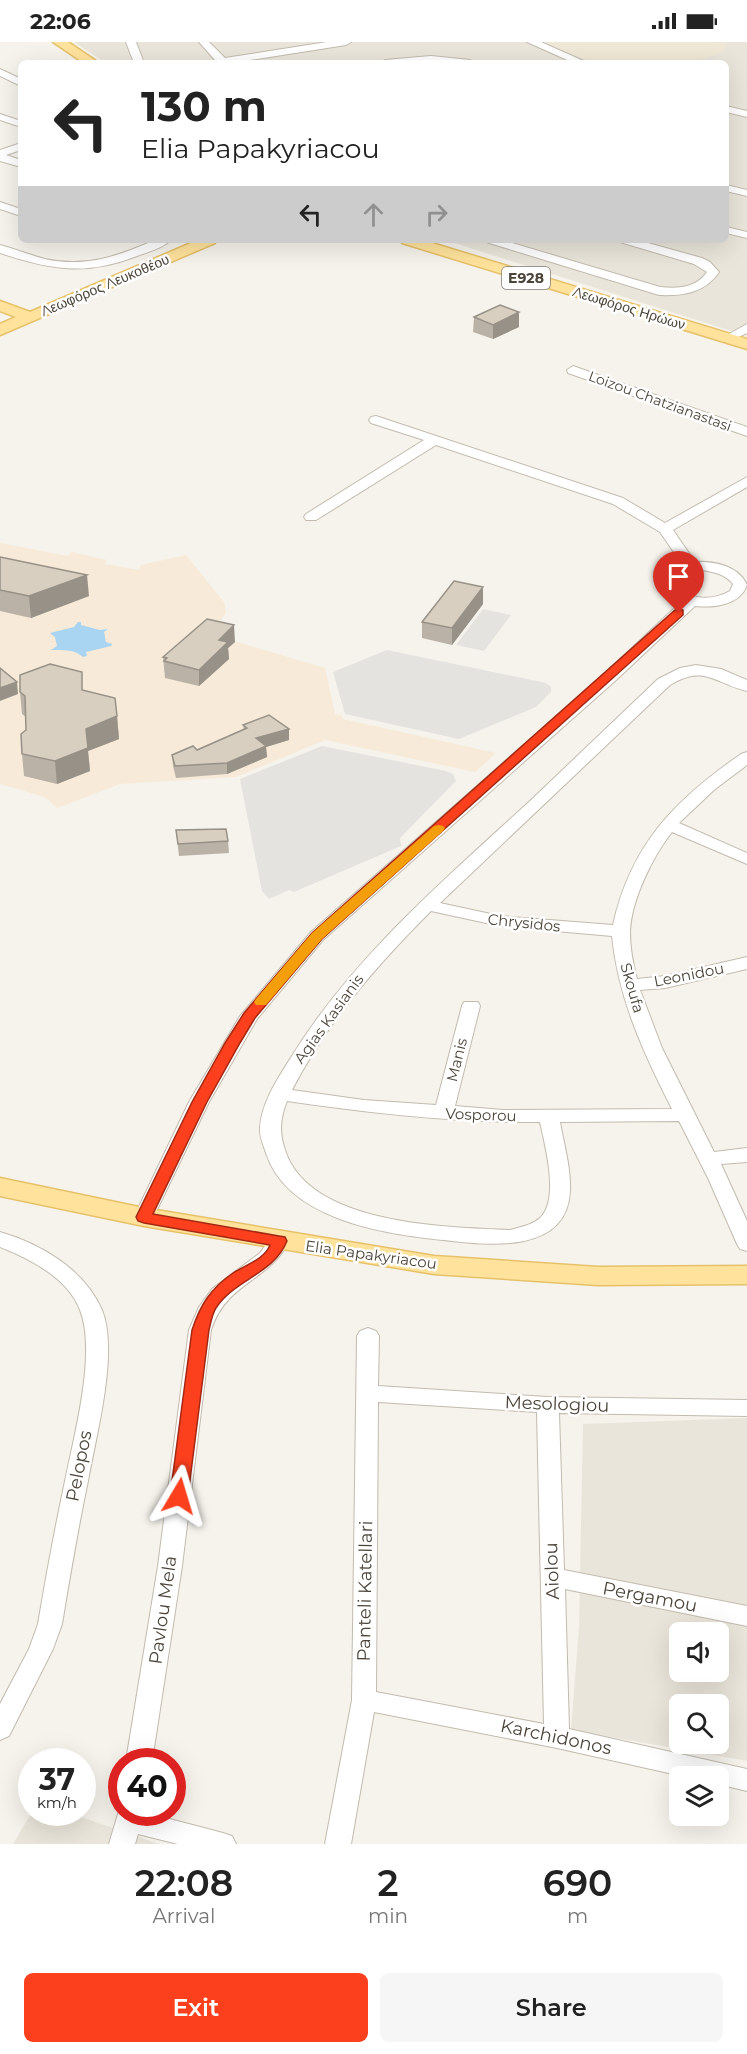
<!DOCTYPE html>
<html lang="en">
<head>
<meta charset="utf-8">
<style>
	:root { --surface:#fff; --page:#f6f6f6; --text:#222; --muted:#767676; --accent:#fc3f1d }
	body { margin:0; font-family:Montserrat,sans-serif; background:var(--page); color:var(--text); height:100vh; display:flex; flex-direction:column; font-size:22px; white-space:nowrap }
	* { box-sizing:border-box; margin:0 }
	p { font-size:20px; color:var(--muted) }
	.icon { flex:none; width:33px; height:33px; fill:none; stroke:currentColor; stroke-width:2; stroke-linecap:round; stroke-linejoin:round }
	.map { position:relative; height:1802px; overflow:hidden }
	.details { display:flex; flex-direction:column; background:var(--surface); flex:1 }
	.details>* { flex:none }
	.guide { position:absolute; left:18px; top:18px; width:711px; height:183px; border-radius:9px; box-shadow:0 6px 24px #0002; background:#fff; color:var(--text); overflow:hidden }
	.tools { position:absolute; left:669px; top:1580px; display:grid; gap:12px }
	.tools a { display:grid; place-items:center; width:60px; height:60px; border-radius:9px; background:var(--surface); box-shadow:0 6px 24px #0002; font-size:30px }
	.speed { position:absolute; left:18px; top:1706px; display:flex; gap:12px; font-size:30px; font-weight:700; text-align:center }
	.speed>* { display:grid; place-content:center; width:78px; height:78px; border-radius:50%; background:var(--surface); box-shadow:0 6px 24px #0002; line-height:1 }
	.speed small { font-size:15px; font-weight:400 }
	.speed .limit { border:9px solid #d22; background:#fff; color:#111 }
	.pin { position:absolute; display:grid; place-items:center; width:51px; height:51px; color:#fff; margin:-62px -26px; border-radius:50% 50% 50% 0; rotate:-45deg; box-shadow:0 0 6px #0007 }
	.pin .icon { rotate:45deg }
	.me { position:absolute; width:66px; margin:-33px; rotate:7deg; stroke-linejoin:round; filter:drop-shadow(0 0 4px #0008) }
	.turn { display:flex; align-items:center; gap:21px; height:126px; padding:0 24px; font-size:27px }
	.turn .icon { width:78px; height:78px; stroke-width:2.5 }
	.turn b { display:block; font-size:42px; line-height:51px }
	.lanes { display:flex; align-items:center; height:57px; padding:0 24px; background:#0003; justify-content:center; gap:30px; direction:ltr }
	.lanes .off { opacity:.35 }
	.eta { display:flex; justify-content:space-evenly; align-items:center; height:102px; text-align:center }
	.eta b { font-size:36px; font-weight:600; line-height:42px }
	.primary-button { display:flex; gap:12px; margin-top:auto; padding:12px 24px }
	.primary-button a { flex:1; height:69px; border-radius:9px; background:var(--accent); color:#fff; font-size:24px; font-weight:600; line-height:69px; text-align:center }
	.primary-button a+a { background:var(--page); color:var(--text) }
	.status { display:flex; justify-content:space-between; align-items:center; height:42px; padding:0 30px; background:var(--surface); direction:ltr }
	.status svg { height:16px; fill:currentColor }
	.map>svg:first-child { display:block }
	.residential { fill:#eae5da; fill-rule:evenodd }
	.commercial { fill:#f7ead8 }
	.education { fill:#efe8d6 }
	.parking { fill:#e5e3e0 }
	.water { fill:#a9d4f2 }
	.lines { fill:none; stroke-linecap:round; stroke-linejoin:round }
	.minor-casing { stroke:#c2bbae; stroke-width:2 }
	.major-casing { stroke:#e6c16a; stroke-width:3 }
	.minor { fill:#fff; fill-rule:evenodd }
	.major { fill:#ffe39c; fill-rule:evenodd }
	.wall { fill:#bab2a6 }
	.shaded-wall { fill:#979187 }
	.building { fill:#d8cfc1; stroke:#979187; stroke-width:1.5 }
	.route { fill:#fc3f1d; stroke:#a42913; stroke-width:1.5 }
	.slow { fill:#f59e0b }
	.labels { text-anchor:middle; stroke-width:5; stroke-linejoin:round; paint-order:stroke }
	.shield { fill:#fff; stroke:#817c74; stroke-width:1.5 }
	.shield-label { font-size:14px; font-weight:bold; fill:#4b4439 }
	.far-street-label { font-size:14px; fill:#4b4439; stroke:#fff }
	.street-label { font-size:15px; fill:#4b4439; stroke:#fff }
	.near-street-label { font-size:18px; fill:#4b4439; stroke:#fff }
</style>
</head>
<body>
<div class="status"><b>22:06</b><svg viewBox="0 0 49 12"><path d="M0 12V9h3v3zM5 12V6h3v6zM10 12V3h3v9zM15 12V0h3v12zM26 1h20v11H26zM47 4h2v5h-2z"/></svg></div>
<div class="map">
<svg width="747" height="1802" viewBox="0 0 747 1802">
	<rect width="100%" height="100%" fill="#f6f3ec"/>
	<g class="residential">
		<polygon points="74,0 747,0 747,294 445,198 726,198 726,21 106,21"/>
		<path d="M747 1376V1719L571 1688 579 1585 583 1382ZM680 1590H718V1629H680ZM680 1662H718V1701H680Z"/>
		<polygon points="32,1770 67,1770 159,1802 13,1802"/>
	</g>
	<polygon class="commercial" points="0,501 68,514 72,510 107,518 105,522 139,528 141,523 186,513 224,560 226,571 210,592 325,626 335,672 342,674 343,677 496,711 475,730 325,698 236,735 120,742 57,766 45,755 0,742"/>
	<polygon class="education" points="542,0 728,0 724,10 691,21 595,21"/>
	<g class="parking">
		<polygon points="483,567 511,573 484,609 456,603"/>
		<polygon points="387,608 546,641 551,645 551,650 536,665 459,697 345,672 333,630"/>
		<polygon points="322,704 446,729 453,732 456,739 400,796 401,804 294,850 289,848 269,857 262,849 240,737"/>
	</g>
	<path class="water" d="M78 580H81V583L100 588 108 587 104 590 106 600 112 602 111 604 86 610 87 614 83 615C75 607 61 608 51 608L57 604 55 595 50 591 74 585Z"/>
	<g class="lines">
		<defs>
			<g id="minor">
				<polygon points="126,0 136,0 144,21 134,21"/>
				<polygon points="199,0 209,0 225,16 327,0 351,0 346,3 231,21 207,21 215,18"/>
				<polygon points="527,0 541,0 588,21 574,21"/>
				<polygon points="431,14 470,18 475,21 380,21 385,18"/>
				<polygon points="0,27 21,37 21,44 0,34"/>
				<polygon points="726,64 747,69 747,75 726,70"/>
				<polygon points="0,72 21,79 21,85 0,78"/>
				<polygon points="21,101 21,108 6,113 21,118 21,125 0,119 0,108"/>
				<polygon points="726,143 747,148 747,154 726,149"/>
				<polygon points="0,160 21,167 21,174 0,167"/>
				<polygon points="726,185 747,190 747,196 726,191"/>
				<path d="M155 198H171C163 206 148 210 137 214 86 234 51 228 0 211V203C15 207 30 213 45 217 85 226 119 214 155 198Z"/>
				<path d="M484 198H502L660 245C678 247 696 246 707 230L694 222 620 200 618 198H637L702 216 710 220 719 230C705 251 683 254 659 253L486 200Z"/>
				<polygon points="747,282 747,291 728,300 722,296"/>
				<polygon points="573,324 747,385 747,394 568,331 567,328"/>
				<path d="M376 374 623 456 665 481 747 435V445L673 488 695 520C715 519 739 524 747 543 740 563 714 566 695 564L615 639 323 898 257 977 209 1060 151 1180 144 1182 137 1180 134 1175 189 1060 240 974 311 890 603 633 681 560 670 555 661 546 663 532 682 522 660 490 613 462 436 403 316 478H306L304 475 306 472 424 398 371 381 369 378 371 375ZM702 528C714 530 725 532 733 542L730 549C712 559 692 558 675 545V536L688 529Z"/>
				<path d="M696 623 721 627 747 638V649C714 641 704 622 670 643L440 861 500 874 613 883C631 802 675 758 741 712L747 710V723L714 748 679 781 747 811V822L672 790C653 814 631 858 630 890 630 906 633 922 637 937L665 934 747 915V927L665 946 640 948 662 1006 714 1110 747 1106V1120L721 1122 747 1179V1209L740 1207 737 1202 708 1136 679 1079 560 1080C564 1103 571 1126 570 1149 567 1213 487 1203 443 1198 383 1192 287 1177 266 1111 263 1102 259 1094 260 1085 262 1060 277 1038 290 1017 352 916 443 839 530 759 573 718 616 677 658 637L680 626ZM431 869 500 884 612 894C618 956 644 1012 672 1067L503 1068 455 1064 480 964 478 960H464L462 964 436 1063 364 1058 292 1048C327 980 377 923 431 869ZM287 1059C371 1071 455 1081 540 1080 545 1104 560 1157 540 1176 532 1183 521 1185 510 1188 445 1185 309 1183 285 1108 279 1090 280 1077 287 1059Z"/>
				<path d="M0 1190C41 1202 84 1227 102 1268 119 1310 96 1394 88 1439 78 1486 70 1534 62 1582L53 1607 9 1694 0 1698V1662L29 1607 38 1582C46 1534 55 1486 65 1439 74 1394 97 1311 80 1268 68 1236 30 1217 0 1205Z"/>
				<path d="M279 1192 286 1194 289 1199C269 1240 227 1239 211 1288L182 1524 152 1719H126L158 1524 189 1288 199 1265 212 1247 260 1211 272 1194Z"/>
				<path d="M368 1286 376 1289 379 1294 378 1344 548 1355 747 1358V1374L559 1371 564 1528 747 1564V1584L565 1547 569 1687 747 1727V1749L718 1742V1734H682L557 1706 374 1670 351 1802H325L352 1658 357 1294 360 1289ZM378 1360 537 1370 544 1682 376 1650Z"/>
				<polygon points="121,1762 122,1770 143,1770 223,1791 232,1794 236,1802 178,1802 138,1792 135,1802 109,1802"/>
			</g>
			<g id="major">
				<polygon points="53,0 68,0 99,21 84,21"/>
				<polygon points="198,198 217,198 215,201 0,293 0,282 16,275 0,269 0,259 30,270"/>
				<polygon points="400,198 422,198 747,297 747,307 402,201"/>
				<polygon points="0,1136 144,1166 434,1214 598,1225 747,1224 747,1242 598,1243 434,1232 144,1184 0,1154"/>
			</g>
		</defs>
		<use href="#minor" class="minor-casing"/>
		<use href="#major" class="major-casing"/>
		<use href="#minor" class="minor"/>
		<use href="#major" class="major"/>
	</g>
	<g class="wall">
		<polygon points="519,270 519,285 493,297 473,290 474,275"/>
		<polygon points="0,515 89,554 31,576 0,569"/>
		<polygon points="483,562 452,603 422,596 422,580"/>
		<polygon points="235,600 228,606 229,617 199,644 165,636 163,615"/>
		<polygon points="83,648 117,674 119,697 88,709 90,729 57,742 24,734 22,712 26,688 26,675 22,672 20,650"/>
		<polygon points="243,683 289,698 266,705 267,715 227,732 176,736 173,724 172,713 197,708 244,688"/>
		<polygon points="176,788 228,799 229,811 179,814"/>
	</g>
	<g class="shaded-wall">
		<polygon points="519,270 519,285 493,297 493,283"/>
		<polygon points="87,533 89,554 31,576 29,554"/>
		<polygon points="483,545 483,562 452,603 452,586"/>
		<polygon points="234,583 235,600 228,606 229,617 199,644 199,628 219,598"/>
		<polygon points="17,640 18,652 0,659 0,646"/>
		<polygon points="117,674 119,697 88,709 90,729 57,742 55,719 86,687"/>
		<polygon points="289,687 289,698 266,705 267,715 227,732 227,721 256,696"/>
	</g>
	<g class="building">
		<polygon points="500,263 519,270 493,283 474,275"/>
		<polygon points="0,515 87,533 29,554 0,548"/>
		<polygon points="454,539 483,545 452,586 422,580"/>
		<polygon points="207,577 234,583 219,598 228,600 199,628 164,619 167,616 163,615"/>
		<polygon points="50,622 82,630 82,648 115,656 117,674 86,687 88,706 55,719 22,712 21,692 26,688 25,654 20,650 20,633"/>
		<polygon points="0,626 17,640 0,646"/>
		<polygon points="269,673 289,687 256,696 266,704 227,721 175,724 172,713 193,704 197,708 247,686 243,683"/>
		<polygon points="226,787 228,799 178,802 176,788"/>
	</g>
	<path class="route" d="M679 567 683 568V573L322 897 255 976 240 1001 207 1060 153 1172 279 1194 285 1195 287 1199C274 1232 235 1237 216 1266 212 1272 211 1280 209 1288L188 1454 185 1459 179 1461 173 1459 170 1454 192 1288C200 1263 211 1246 233 1231 245 1223 264 1218 270 1203L144 1181 138 1179 136 1175 192 1060 225 1001 244 971 312 891 675 568Z"/>
	<polygon class="slow" points="439,783 443,784 445,786 443,789 322,897 266,963 256,963 254,960 256,957 312,891 434,784"/>
	<g class="labels">
		<rect class="shield" x="502" y="225" width="48" height="22" rx="4.5"/>
		<g class="shield-label">
			<text x="526" y="241">E928</text>
		</g>
		<g class="far-street-label">
			<text transform="translate(105 243) rotate(-23)" y="5">Λεωφόρος Λευκοθέου</text>
			<text transform="translate(629 266) rotate(17)" y="5">Λεωφόρος Ηρώων</text>
			<text transform="translate(660 359) rotate(20)" y="5">Loizou Chatzianastasi</text>
		</g>
		<g class="street-label">
			<text transform="translate(524 881) rotate(6)" y="5">Chrysidos</text>
			<text transform="translate(689 933) rotate(-11)" y="5">Leonidou</text>
			<text transform="translate(632 946) rotate(74)" y="5">Skoufa</text>
			<text transform="translate(329 977) rotate(-54)" y="5">Agias Kasianis</text>
			<text transform="translate(457 1018) rotate(-76)" y="5">Manis</text>
			<text transform="translate(481 1073) rotate(2)" y="5">Vosporou</text>
			<text transform="translate(371 1213) rotate(8)" y="5">Elia Papakyriacou</text>
		</g>
		<g class="near-street-label">
			<text transform="translate(557 1362) rotate(2)" y="6">Mesologiou</text>
			<text transform="translate(79 1424) rotate(-79)" y="6">Pelopos</text>
			<text transform="translate(552 1529) rotate(-92)" y="6">Aiolou</text>
			<text transform="translate(365 1549) rotate(-89)" y="6">Panteli Katellari</text>
			<text transform="translate(650 1555) rotate(11)" y="6">Pergamou</text>
			<text transform="translate(163 1568) rotate(-82)" y="6">Pavlou Mela</text>
			<text transform="translate(556 1695) rotate(12)" y="6">Karchidonos</text>
		</g>
	</g>
</svg>
<div class="tools">
<a><svg class="icon" aria-label="sound" viewBox="0 0 24 24"><path d="M4 9h4l5-4v14l-5-4H4zM17 9q2 3 0 6"/></svg></a>
<a><svg class="icon" aria-label="search" viewBox="0 0 24 24"><circle cx="10" cy="10" r="6"/><path d="M15 15l6 6"/></svg></a>
<a><svg class="icon" aria-label="layers" viewBox="0 0 24 24"><path d="M12 4l9 5-9 5-9-5zM3 14l9 5 9-5"/></svg></a>
</div>
<div class="speed"><div>37<small>km/h</small></div><div class="limit">40</div></div>
<div class="pin" style="left:679px;top:571px;background:#d93025"><svg class="icon" aria-label="arrive" viewBox="0 0 24 24"><path d="M6 21V4h12l-3 4 3 4H6"/></svg></div>
<svg class="me" style="left:179px;top:1454px" viewBox="-20 -20 40 40"><path d="M0-17L14 15 0 8-14 15z" fill="#fc3f1d" stroke="#fff" stroke-width="4"/></svg>
<div class="guide">
<div class="turn"><svg class="icon" aria-label="left" viewBox="0 0 24 24"><path d="M17 20v-9H6M10 6l-5 5 5 5"/></svg><div><b>130 m</b>Elia Papakyriacou</div></div>
<div class="lanes"><svg class="icon" aria-label="left" viewBox="0 0 24 24"><path d="M17 20v-9H6M10 6l-5 5 5 5"/></svg><svg class="icon off" aria-label="ahead" viewBox="0 0 24 24"><path d="M12 20V5M6 11l6-6 6 6"/></svg><svg class="icon off" aria-label="right" viewBox="0 0 24 24"><path d="M7 20v-9h11M14 6l5 5-5 5"/></svg></div>
</div>
</div>
<section class="details">
<div class="eta">
<div><b>22:08</b><p>Arrival</p></div>
<div><b>2</b><p>min</p></div>
<div><b>690</b><p>m</p></div>
</div>
<div class="primary-button"><a>Exit</a><a>Share</a></div>
</section>
</body>
</html>
